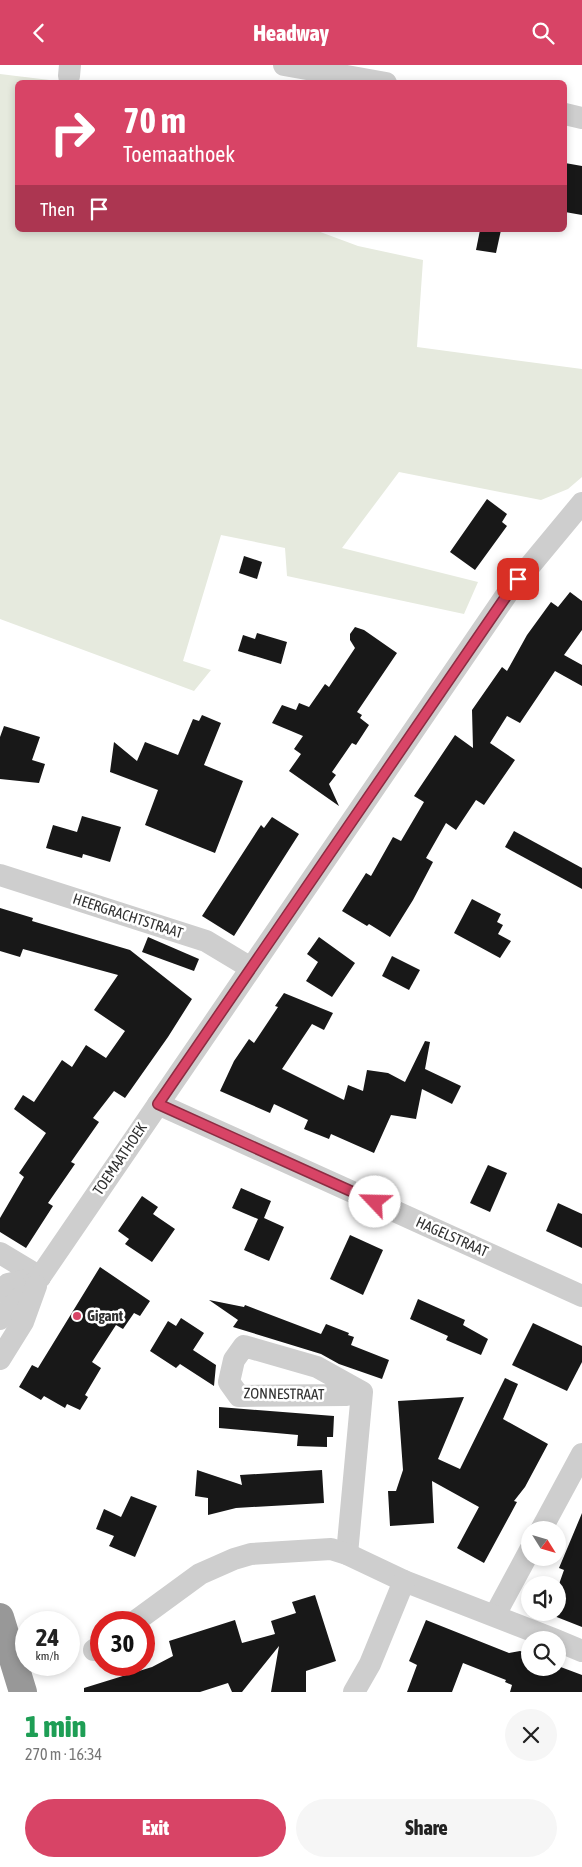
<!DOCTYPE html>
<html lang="en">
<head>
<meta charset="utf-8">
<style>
	:root { --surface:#fff; --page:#f6f6f6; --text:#222; --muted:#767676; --accent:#d84466 }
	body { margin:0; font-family:"Asap Condensed",sans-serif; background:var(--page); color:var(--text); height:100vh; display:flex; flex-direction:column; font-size:19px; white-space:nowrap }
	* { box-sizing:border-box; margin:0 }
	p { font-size:16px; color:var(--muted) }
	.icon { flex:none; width:28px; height:28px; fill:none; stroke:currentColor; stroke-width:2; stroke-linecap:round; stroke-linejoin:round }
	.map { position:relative; height:1627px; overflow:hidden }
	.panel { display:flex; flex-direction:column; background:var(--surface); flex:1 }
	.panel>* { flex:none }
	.banner { position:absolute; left:15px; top:15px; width:552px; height:152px; border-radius:8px; box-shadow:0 2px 8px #0003; background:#d84466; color:#fff; overflow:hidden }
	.needle { width:32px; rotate:127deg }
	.tools { position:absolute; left:521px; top:1456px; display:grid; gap:10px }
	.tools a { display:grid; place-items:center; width:45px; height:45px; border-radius:50%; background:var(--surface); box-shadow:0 2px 8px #0003; font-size:25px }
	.speed { position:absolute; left:15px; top:1546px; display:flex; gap:10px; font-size:25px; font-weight:700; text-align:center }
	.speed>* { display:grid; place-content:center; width:65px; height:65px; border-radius:50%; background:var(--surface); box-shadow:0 2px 8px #0003; line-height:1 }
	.speed small { font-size:12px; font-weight:400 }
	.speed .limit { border:8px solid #d22; background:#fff; color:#111 }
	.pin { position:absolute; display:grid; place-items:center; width:42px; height:42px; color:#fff; margin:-21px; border-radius:10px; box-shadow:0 2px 8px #0006 }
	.me { position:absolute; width:55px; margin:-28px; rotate:294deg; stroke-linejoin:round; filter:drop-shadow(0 0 4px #0008) }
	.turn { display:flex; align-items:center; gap:18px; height:105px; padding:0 25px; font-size:22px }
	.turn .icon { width:65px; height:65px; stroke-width:2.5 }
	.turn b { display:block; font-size:35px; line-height:42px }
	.then { display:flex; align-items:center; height:48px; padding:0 25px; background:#0003; gap:10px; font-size:19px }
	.round { display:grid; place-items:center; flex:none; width:52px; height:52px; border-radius:26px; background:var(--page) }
	.headline { display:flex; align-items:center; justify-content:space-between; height:85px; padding:0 25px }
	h1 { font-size:30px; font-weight:800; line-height:38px; color:#1e9e55 }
	.primary-button { display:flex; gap:10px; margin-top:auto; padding:10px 25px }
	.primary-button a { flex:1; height:58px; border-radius:30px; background:var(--accent); color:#fff; font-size:20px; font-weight:800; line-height:58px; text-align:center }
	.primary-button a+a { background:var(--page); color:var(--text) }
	header { display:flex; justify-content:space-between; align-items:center; height:65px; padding:0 25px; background:var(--accent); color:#fff; font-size:22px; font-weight:800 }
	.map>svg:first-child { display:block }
	.green { fill:#e6eade }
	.building { fill:#181818 }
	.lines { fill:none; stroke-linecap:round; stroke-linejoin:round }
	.street { stroke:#cecece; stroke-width:22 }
	.highway { stroke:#989898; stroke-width:28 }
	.route-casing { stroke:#8c2c42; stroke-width:12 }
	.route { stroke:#d84466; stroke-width:9 }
	.poi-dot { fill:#d84466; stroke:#fff; stroke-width:2 }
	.labels { text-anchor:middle; stroke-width:5; stroke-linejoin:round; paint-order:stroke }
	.street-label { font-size:15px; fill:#313131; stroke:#fff }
	.poi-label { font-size:15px; font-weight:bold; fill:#313131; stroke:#fff; text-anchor:start }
</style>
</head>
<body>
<header><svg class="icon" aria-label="back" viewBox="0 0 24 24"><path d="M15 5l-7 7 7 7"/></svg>Headway<svg class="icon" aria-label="search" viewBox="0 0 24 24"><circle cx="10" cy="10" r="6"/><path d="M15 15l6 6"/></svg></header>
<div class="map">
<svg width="582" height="1627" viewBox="0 0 582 1627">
	<rect width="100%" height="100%" fill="#fff"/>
	<polygon class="green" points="0,9 66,17 18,18 18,165 315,165 358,181 423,195 417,282 582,304 582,412 568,424 541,435 399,407 342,483 478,517 464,549 287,511 285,483 221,470 183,596 211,605 194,626 0,554"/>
	<g class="building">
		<polygon points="565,98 582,101 582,150 565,147"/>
		<polygon points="480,165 501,165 496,188 476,185"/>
		<polygon points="487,434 507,449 502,457 507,461 475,505 450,487"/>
		<polygon points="244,491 262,497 257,514 239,508"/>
		<polygon points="570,527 582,536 582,565 564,590 582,600 582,621 555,606 520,658 507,651 490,678 515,695 484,740 476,735 456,765 446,758 426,793 433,797 413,835 390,872 369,859 367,861 342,846 366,808 371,811 393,772 401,776 424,737 414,731 455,670 473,683 472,645 502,602 507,606 527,570 551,537 558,542"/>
		<polygon points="355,562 364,565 397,588 357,647 362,650 360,653 369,660 356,680 352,678 332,707 336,710 329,719 339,741 289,706 301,689 294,684 303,671 272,658 282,640 296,645 299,638 309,642 325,619 329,622 355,583 350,575 350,569"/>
		<polygon points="257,568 287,577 281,599 238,586 243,570 255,574"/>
		<polygon points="202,650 221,658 204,700 243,716 215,788 145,760 158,725 110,707 114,677 137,696 145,677 178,690 193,654 199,656"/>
		<polygon points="4,661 40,672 32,695 45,699 39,718 0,714 0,672"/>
		<polygon points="82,751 121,762 110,797 83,789 82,793 46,783 53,760 77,767"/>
		<polygon points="272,752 299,769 234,871 202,851 261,760 264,763"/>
		<polygon points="514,766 582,803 582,824 505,782"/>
		<polygon points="472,834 501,849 497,857 503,860 498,869 511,876 500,893 454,868"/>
		<polygon points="0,843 33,853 32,856 130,885 192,934 168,972 125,1033 114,1026 93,1053 99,1057 71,1097 75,1099 48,1138 53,1141 26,1183 0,1167 0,1153 24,1112 19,1108 46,1068 14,1044 23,1030 34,1037 62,995 72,1002 86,980 106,993 125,966 94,945 118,910 23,884 20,892 0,886"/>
		<polygon points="148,872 199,894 194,906 142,887"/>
		<polygon points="319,872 355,898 332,932 306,916 318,897 307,889"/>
		<polygon points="392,891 420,905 409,925 382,911"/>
		<polygon points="284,928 333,948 324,965 312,959 282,1004 344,1035 348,1020 363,1026 367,1005 388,1008 405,1017 425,976 430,977 425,1004 461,1021 452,1039 422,1024 416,1054 391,1050 374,1088 331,1069 329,1074 304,1064 308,1055 274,1039 270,1048 220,1026 234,996 249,974 254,978 278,942 275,941"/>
		<polygon points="488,1100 507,1108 490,1147 470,1138"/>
		<polygon points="241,1123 271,1136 264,1153 284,1162 269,1196 244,1185 258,1154 232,1143"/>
		<polygon points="142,1131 158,1142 153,1149 175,1164 152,1197 125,1179 129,1174 118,1166"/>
		<polygon points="558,1138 582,1149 582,1183 546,1166"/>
		<polygon points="350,1170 383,1185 363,1230 330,1214"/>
		<polygon points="100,1202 150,1236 140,1251 134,1248 123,1264 116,1260 92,1297 101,1303 85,1330 88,1332 80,1345 67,1339 65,1343 44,1331 41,1335 19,1322 32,1300 38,1303"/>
		<polygon points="418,1234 465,1255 463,1260 488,1274 481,1290 446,1275 448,1271 410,1254"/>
		<polygon points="209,1235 244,1242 245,1240 321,1269 326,1259 349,1268 348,1270 354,1272 351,1280 389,1295 382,1314 339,1299 321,1289 233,1262 238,1255"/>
		<polygon points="181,1253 204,1268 193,1285 216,1300 214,1321 180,1299 176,1303 150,1286 168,1256 176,1261"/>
		<polygon points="533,1258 582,1281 582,1297 567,1326 512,1300"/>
		<polygon points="505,1313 518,1319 503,1354 548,1379 525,1422 514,1436 517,1437 484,1498 457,1483 479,1442 432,1416 434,1458 390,1461 388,1426 396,1426 403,1405 398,1336 464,1332 438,1394 460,1404"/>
		<polygon points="219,1342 334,1351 333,1372 327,1372 327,1382 297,1381 298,1370 219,1363"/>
		<polygon points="197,1405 242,1420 240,1410 322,1405 324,1438 236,1443 208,1450 208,1433 195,1431"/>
		<polygon points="131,1431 157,1441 135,1492 109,1481 114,1471 96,1464 104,1444 121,1452"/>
		<polygon points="582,1448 582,1562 549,1549 558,1548 558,1522 564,1505 559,1503"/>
		<polygon points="315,1530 336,1596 306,1606 306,1627 271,1627 279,1581 242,1627 232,1627 228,1618 200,1627 84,1627 84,1623 152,1602 173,1591 169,1576 235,1555 242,1578 275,1569 271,1556 296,1548 292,1537"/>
		<polygon points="426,1555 509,1588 520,1586 530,1589 530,1602 558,1602 558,1601 582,1610 582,1627 510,1627 512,1620 505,1617 506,1615 463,1598 452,1627 407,1627 417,1600 409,1596"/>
	</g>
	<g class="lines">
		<g class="street">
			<polyline points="284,0 386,18"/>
			<polyline points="69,11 70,0"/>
			<polyline points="565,49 582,53"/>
			<polyline points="0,810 206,876 251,903"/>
			<polyline points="158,1039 582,1231"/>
			<polyline points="0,1188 40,1212"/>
			<polyline points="0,1227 8,1219 40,1212"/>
			<polyline points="0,1254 40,1212 509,526 582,438"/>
			<polyline points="0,1294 23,1257 36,1221"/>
			<polyline points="541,1465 582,1389"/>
			<polyline points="347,1489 362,1327 317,1302 244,1281 234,1295 229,1317 239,1331 346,1330 362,1327"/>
			<polyline points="495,1550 530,1485"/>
			<polyline points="133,1558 200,1509 234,1494 251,1489 331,1484 347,1489 404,1516 556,1575"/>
			<polyline points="558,1576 582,1586"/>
			<polyline points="94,1585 101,1580"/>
			<polyline points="354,1627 370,1599 404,1516"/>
		</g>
		<polyline class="highway" points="0,1552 23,1627"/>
	</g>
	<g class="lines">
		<defs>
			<polyline id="route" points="375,1137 158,1039 518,514"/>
		</defs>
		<use href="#route" class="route-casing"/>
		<use href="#route" class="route"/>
	</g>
	<circle class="poi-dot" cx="77" cy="1251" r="5"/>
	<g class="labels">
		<g class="street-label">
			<text transform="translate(128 851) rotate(18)" y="5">HEERGRACHTSTRAAT</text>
			<text transform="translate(120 1094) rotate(-56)" y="5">TOEMAATHOEK</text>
			<text transform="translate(452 1172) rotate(24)" y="5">HAGELSTRAAT</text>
			<text transform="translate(284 1329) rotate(1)" y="5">ZONNESTRAAT</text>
		</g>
		<g class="poi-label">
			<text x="87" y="1256">Gigant</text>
		</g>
	</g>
</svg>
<div class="tools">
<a><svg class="needle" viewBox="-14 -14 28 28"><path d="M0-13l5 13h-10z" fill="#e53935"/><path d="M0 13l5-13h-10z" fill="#767676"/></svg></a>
<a><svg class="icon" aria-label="sound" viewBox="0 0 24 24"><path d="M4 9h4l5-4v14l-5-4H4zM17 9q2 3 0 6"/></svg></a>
<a><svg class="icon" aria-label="search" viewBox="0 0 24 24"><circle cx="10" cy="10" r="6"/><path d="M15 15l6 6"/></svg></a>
</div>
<div class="speed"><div>24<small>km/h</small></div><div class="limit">30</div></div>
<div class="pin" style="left:518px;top:514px;background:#d93025"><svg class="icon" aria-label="arrive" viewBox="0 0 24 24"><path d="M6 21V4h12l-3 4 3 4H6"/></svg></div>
<svg class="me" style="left:375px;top:1137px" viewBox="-20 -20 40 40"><circle r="19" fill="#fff"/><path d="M0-13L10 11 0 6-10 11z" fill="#d84466"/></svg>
<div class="banner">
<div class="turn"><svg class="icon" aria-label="right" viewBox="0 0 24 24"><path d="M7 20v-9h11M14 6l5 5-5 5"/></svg><div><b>70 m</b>Toemaathoek</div></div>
<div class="then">Then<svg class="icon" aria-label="arrive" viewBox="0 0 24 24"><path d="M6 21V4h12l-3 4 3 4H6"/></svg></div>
</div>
</div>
<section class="panel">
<div class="headline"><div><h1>1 min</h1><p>270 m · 16:34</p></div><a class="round"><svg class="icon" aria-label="close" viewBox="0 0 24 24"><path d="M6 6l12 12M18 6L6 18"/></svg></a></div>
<div class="primary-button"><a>Exit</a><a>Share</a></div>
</section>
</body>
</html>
